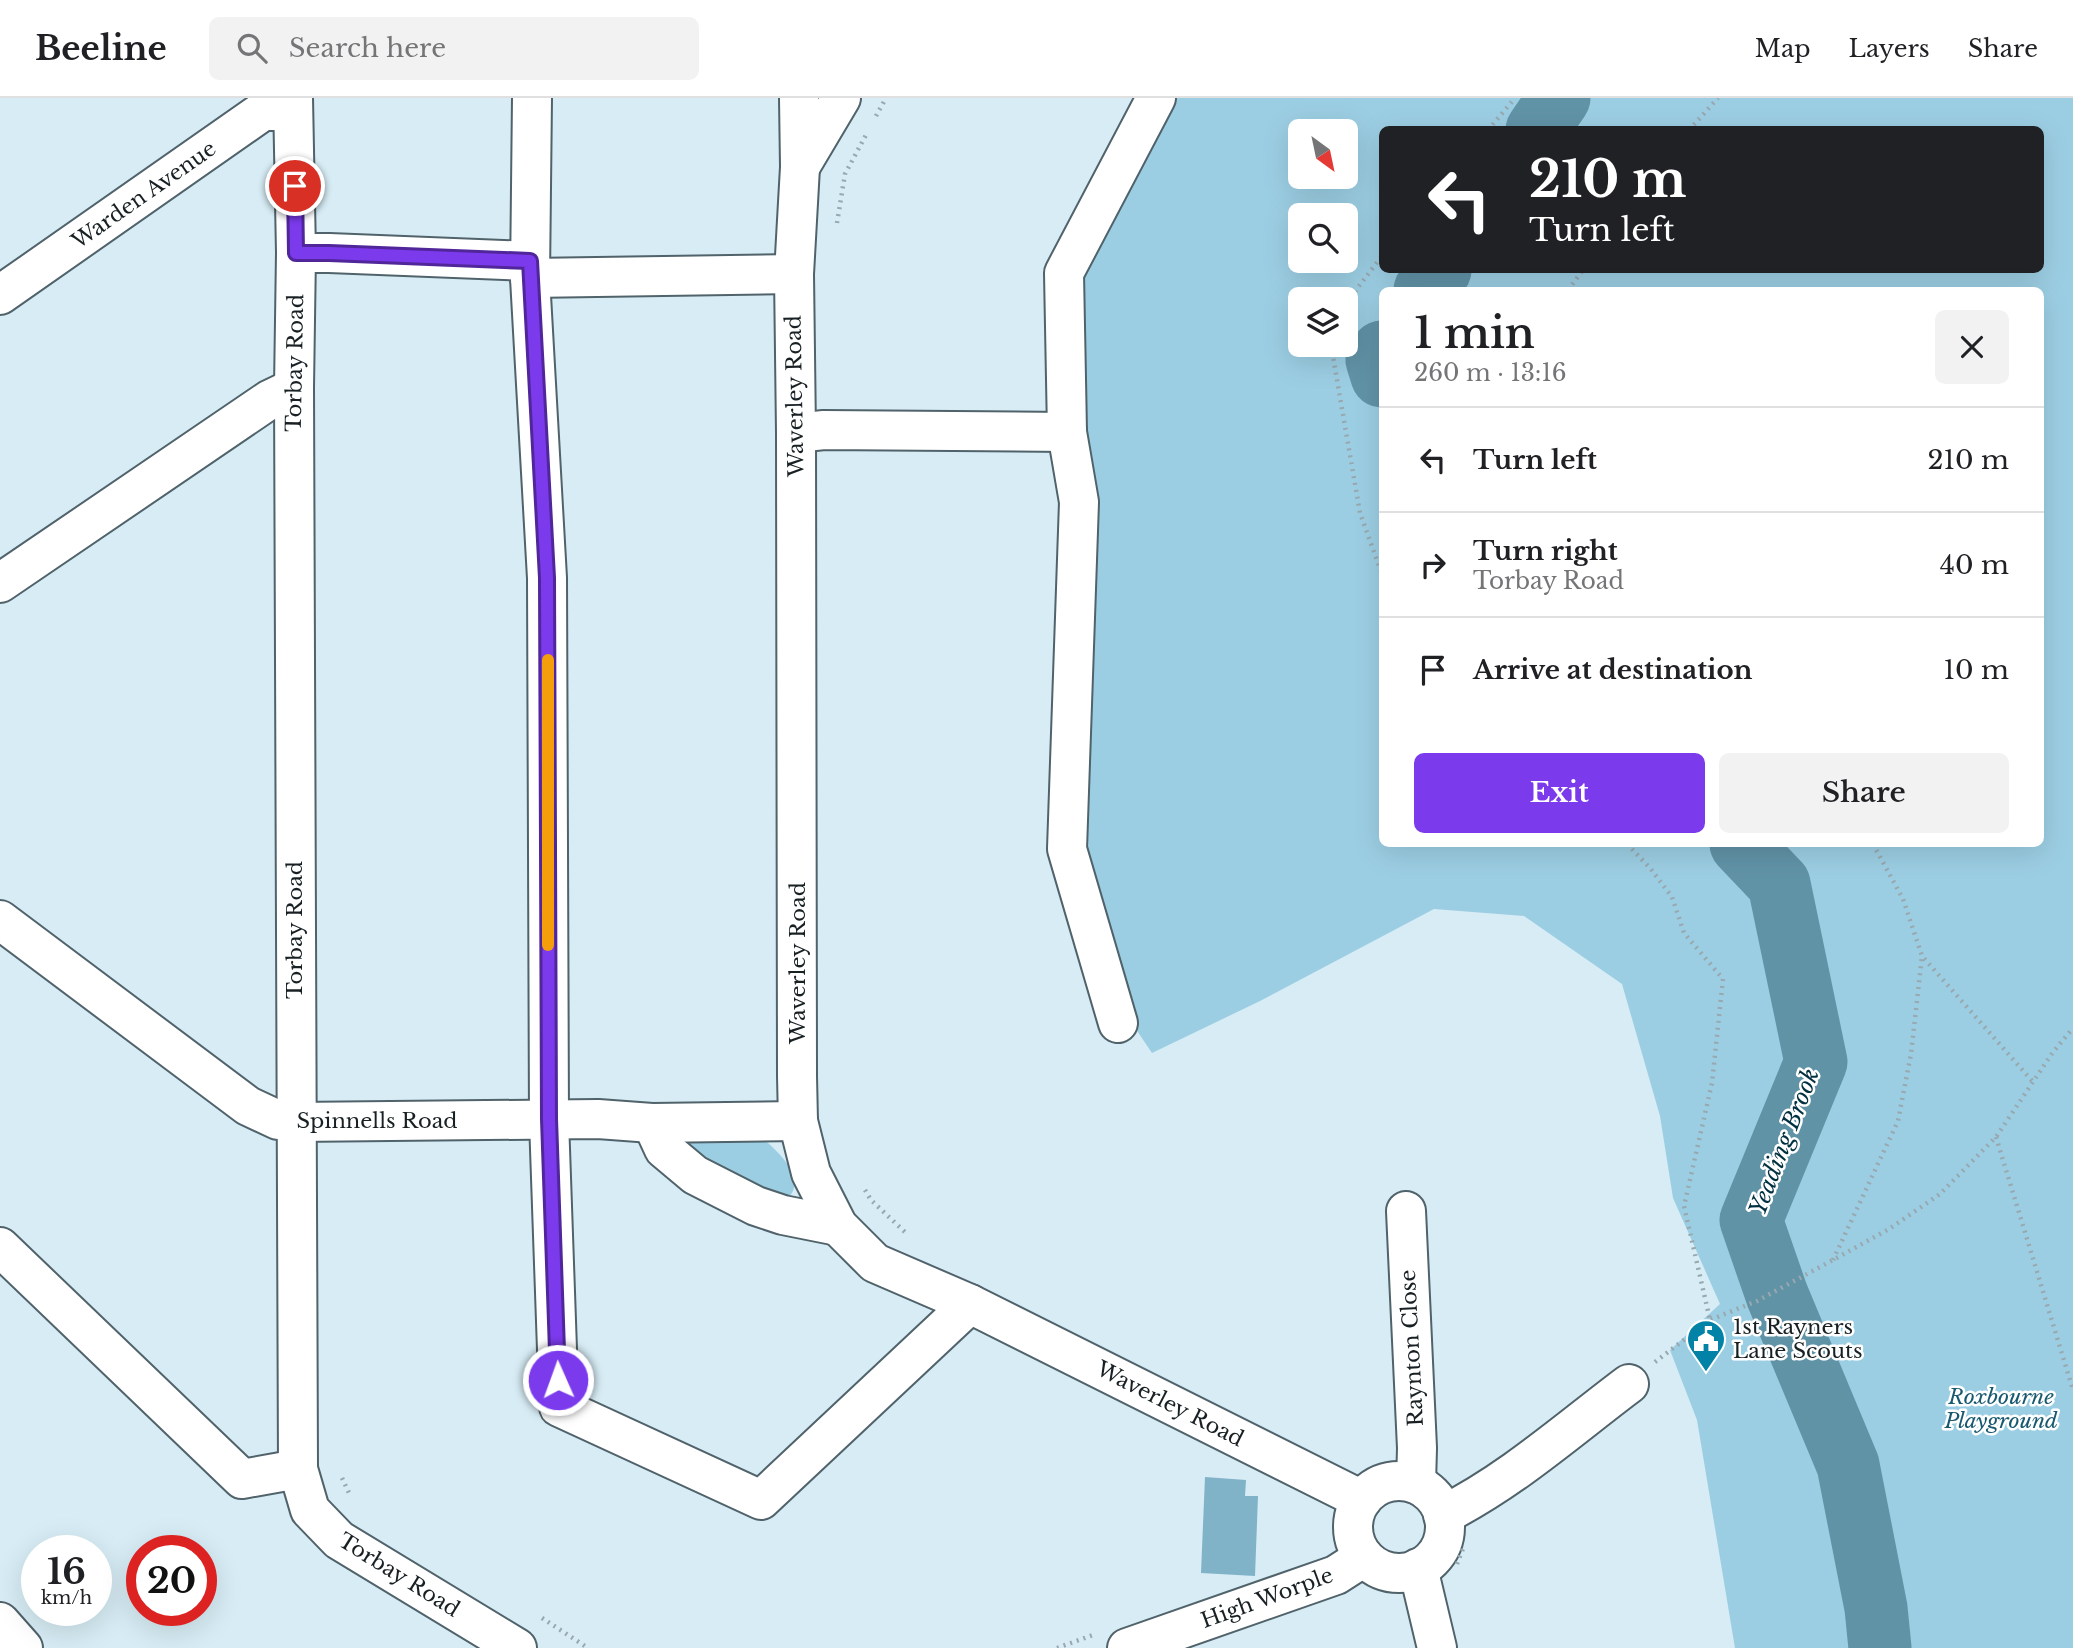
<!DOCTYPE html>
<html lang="en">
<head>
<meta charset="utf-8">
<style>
	:root { --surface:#fff; --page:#f2f2f2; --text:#202124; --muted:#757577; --line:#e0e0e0; --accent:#7c3aed }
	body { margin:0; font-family:"Libre Baskerville",serif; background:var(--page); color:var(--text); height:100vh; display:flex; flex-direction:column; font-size:26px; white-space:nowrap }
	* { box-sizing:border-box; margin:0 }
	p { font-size:23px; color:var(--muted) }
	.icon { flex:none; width:38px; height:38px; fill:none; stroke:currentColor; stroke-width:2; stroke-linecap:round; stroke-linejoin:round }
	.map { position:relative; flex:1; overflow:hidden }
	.drawer { position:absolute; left:1379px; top:189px; width:665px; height:560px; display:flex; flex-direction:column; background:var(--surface); border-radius:10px; box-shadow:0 7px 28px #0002 }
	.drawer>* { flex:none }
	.banner { position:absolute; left:1379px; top:28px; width:665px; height:147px; border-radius:10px; box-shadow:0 7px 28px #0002; background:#202124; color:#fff; overflow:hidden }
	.needle { width:46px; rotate:147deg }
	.fabs { position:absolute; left:1288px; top:21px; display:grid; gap:14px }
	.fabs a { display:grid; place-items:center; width:70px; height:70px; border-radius:10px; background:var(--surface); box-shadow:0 7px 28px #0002; font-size:35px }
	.speed { position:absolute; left:21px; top:1437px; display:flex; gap:14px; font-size:35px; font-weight:700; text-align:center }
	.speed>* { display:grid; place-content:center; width:91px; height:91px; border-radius:50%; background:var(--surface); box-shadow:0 7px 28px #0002; line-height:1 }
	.speed small { font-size:18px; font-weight:400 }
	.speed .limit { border:10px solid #d22; background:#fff; color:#111 }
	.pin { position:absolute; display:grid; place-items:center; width:60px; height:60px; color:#fff; margin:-30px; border:4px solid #fff; border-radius:50%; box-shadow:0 2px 7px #0007 }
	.me { position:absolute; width:77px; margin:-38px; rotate:358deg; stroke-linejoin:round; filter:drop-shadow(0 0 5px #0008) }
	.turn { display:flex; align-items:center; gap:24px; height:147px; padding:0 35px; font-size:32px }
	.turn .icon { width:91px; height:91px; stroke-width:2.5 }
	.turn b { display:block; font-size:49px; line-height:60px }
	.round { display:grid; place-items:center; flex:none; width:74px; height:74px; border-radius:10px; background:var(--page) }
	.headline { display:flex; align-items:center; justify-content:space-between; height:119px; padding:0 35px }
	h1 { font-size:42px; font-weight:600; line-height:52px }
	.cta { display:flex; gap:14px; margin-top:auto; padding:14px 35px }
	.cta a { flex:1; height:80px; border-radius:10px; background:var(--accent); color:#fff; font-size:28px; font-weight:600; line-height:80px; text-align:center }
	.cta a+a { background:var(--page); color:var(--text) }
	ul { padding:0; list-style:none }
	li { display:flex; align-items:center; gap:21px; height:105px; padding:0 35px; border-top:2px solid var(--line) }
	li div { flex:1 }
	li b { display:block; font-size:26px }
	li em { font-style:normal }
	header { display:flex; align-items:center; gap:42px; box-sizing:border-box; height:98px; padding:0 35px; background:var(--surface); border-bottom:2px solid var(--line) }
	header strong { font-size:33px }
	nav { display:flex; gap:38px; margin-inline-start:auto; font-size:24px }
	.search { width:490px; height:63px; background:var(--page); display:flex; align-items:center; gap:18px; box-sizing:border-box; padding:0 24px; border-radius:10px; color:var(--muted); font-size:26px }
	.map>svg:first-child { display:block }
	.green { fill:#9ccee3; fill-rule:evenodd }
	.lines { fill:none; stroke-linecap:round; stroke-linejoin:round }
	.river { stroke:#6193a7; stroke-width:63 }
	.building { fill:#80b2c8 }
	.minor-casing { stroke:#50626a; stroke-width:42 }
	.path { stroke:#98a8af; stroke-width:4.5; stroke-dasharray:2 5; stroke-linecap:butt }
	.minor { stroke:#fff; stroke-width:38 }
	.route-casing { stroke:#51269a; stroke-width:18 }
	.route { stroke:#7c3aed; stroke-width:12 }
	.slow { stroke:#f59e0b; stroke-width:12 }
	.labels { text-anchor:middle; stroke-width:5; stroke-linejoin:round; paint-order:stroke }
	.street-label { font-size:21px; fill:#182023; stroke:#fff }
	.poi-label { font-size:21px; fill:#182023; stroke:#fff; text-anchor:start }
	.park-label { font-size:21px; font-style:italic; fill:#185970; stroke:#fff }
	.water-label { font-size:23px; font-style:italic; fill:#013140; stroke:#fff }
</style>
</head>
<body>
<header>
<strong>Beeline</strong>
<div class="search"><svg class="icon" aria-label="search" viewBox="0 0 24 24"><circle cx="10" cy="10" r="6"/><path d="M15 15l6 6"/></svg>Search here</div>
<nav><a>Map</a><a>Layers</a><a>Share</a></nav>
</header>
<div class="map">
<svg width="2073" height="1550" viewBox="0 0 2073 1550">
	<rect width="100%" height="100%" fill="#d7ecf5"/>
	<g class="green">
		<path d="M1158 0H2073V1550H1735L1697 1322 1670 1252 1720 1206 1673 1100 1660 1018 1622 886 1524 818 1434 811 1260 903 1152 955 1129 921 1067 751 1064 175ZM1382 32H2040V172H1382ZM1300 33H1346V79H1300ZM1300 117H1346V163H1300ZM1382 192H2040V746H1382ZM1300 201H1346V247H1300Z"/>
		<path d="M695 1038 761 1039C773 1049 799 1072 794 1090 793 1095 788 1100 785 1104L689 1059 688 1046Z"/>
	</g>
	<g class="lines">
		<g class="river">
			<polyline points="1537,32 1559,0"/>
			<polyline points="1425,192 1440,172"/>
			<polyline points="1382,254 1377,262 1382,278"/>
			<polyline points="1741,746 1779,786 1816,964 1751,1122 1777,1197 1848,1367 1876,1510 1880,1550"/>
		</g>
	</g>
	<polygon class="building" points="1205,1379 1246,1382 1245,1398 1258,1398 1255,1478 1201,1475"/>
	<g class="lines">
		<defs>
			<g id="minor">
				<polyline points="293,0 296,155 294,290 298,1371 310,1412 339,1442 517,1550"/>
				<polyline points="532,0 530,180 547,480 549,1022 559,1309 761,1402 970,1206"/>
				<polyline points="799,0 800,69 794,176 796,335 797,978 798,1023 811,1075 838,1128 875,1165 970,1206 1362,1402"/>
				<polyline points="800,69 841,0"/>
				<polyline points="296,155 329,155 530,163"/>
				<polyline points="530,180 794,176"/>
				<polyline points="0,197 263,13 293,13"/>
				<polyline points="796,335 824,332 1067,334"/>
				<polyline points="0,485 269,302 294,290"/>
				<polyline points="0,822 248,1008 278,1022 295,1024 598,1021 652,1025 798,1023"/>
				<polyline points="1118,925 1067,751 1079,404 1067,334 1064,175 1156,0"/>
				<polyline points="652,1025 664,1051 695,1077 756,1108 783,1117 838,1128"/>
				<polyline points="1406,1113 1417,1350 1416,1386"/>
				<polyline points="0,1149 242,1381 298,1371"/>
				<circle cx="1399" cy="1429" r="46"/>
				<path d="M1443 1417C1511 1383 1569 1331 1629 1286"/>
				<polyline points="1418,1470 1437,1550"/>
				<polyline points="0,1524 23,1550"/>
				<polyline points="1127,1550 1336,1477 1364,1459"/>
			</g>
		</defs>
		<use href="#minor" class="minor-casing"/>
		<g class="path">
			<polyline points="876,18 886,0"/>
			<polyline points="1488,32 1515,0"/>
			<polyline points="1689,32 1718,0"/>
			<polyline points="837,125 845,76 867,35"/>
			<polyline points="1568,192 1583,172"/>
			<polyline points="1346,213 1356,192 1382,158"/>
			<polyline points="1331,247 1360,415 1382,476"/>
			<polyline points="1627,746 1650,770 1672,799 1684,835 1723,881 1712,985 1684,1108 1710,1222"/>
			<polyline points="1873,746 1903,801 1922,858 2033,984"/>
			<polyline points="1996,1039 2073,1292"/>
			<polyline points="865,1092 871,1102 907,1136"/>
			<polyline points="1833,1162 1898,1023 1911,956 1922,858"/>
			<polyline points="1655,1264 1710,1222 1757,1203 1833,1162 1889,1131 1940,1096 1996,1039 2053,954 2073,930"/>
			<polyline points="342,1380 350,1397"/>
			<polyline points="1457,1466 1464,1448"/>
			<polyline points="542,1520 588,1550"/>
			<polyline points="1057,1550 1093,1537"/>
		</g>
		<use href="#minor" class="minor"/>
	</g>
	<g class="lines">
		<defs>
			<polyline id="route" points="295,88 296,155 329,155 530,163 547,480 549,1021 558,1282"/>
		</defs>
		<use href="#route" class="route-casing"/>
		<use href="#route" class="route"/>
		<polyline class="slow" points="548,562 548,847"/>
	</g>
	<defs>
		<symbol id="civic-pin" viewBox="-11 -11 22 30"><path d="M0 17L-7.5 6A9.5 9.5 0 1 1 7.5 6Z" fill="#0382a7" stroke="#fff"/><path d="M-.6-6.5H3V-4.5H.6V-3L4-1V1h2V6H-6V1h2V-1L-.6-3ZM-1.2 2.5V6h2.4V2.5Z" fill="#fff"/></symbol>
	</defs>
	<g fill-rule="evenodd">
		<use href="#civic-pin" x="1684" y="1219" width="44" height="60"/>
	</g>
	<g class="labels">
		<g class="street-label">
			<text transform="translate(144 97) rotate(-35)" y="7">Warden Avenue</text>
			<text transform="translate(295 265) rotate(-89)" y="7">Torbay Road</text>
			<text transform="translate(795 298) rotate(-91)" y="7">Waverley Road</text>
			<text transform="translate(295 832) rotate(-90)" y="7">Torbay Road</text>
			<text transform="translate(798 865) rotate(-90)" y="7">Waverley Road</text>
			<text x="377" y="1030">Spinnells Road</text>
			<text transform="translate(1412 1250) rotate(-93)" y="7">Raynton Close</text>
			<text transform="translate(1170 1306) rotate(27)" y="7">Waverley Road</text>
			<text transform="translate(399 1477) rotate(32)" y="7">Torbay Road</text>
			<text transform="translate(1267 1500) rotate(-20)" y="7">High Worple</text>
		</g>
		<g class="poi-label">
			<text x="1733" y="1236">1st Rayners<tspan x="1733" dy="24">Lane Scouts</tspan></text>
		</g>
		<g class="park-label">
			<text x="2001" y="1306">Roxbourne<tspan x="2001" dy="24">Playground</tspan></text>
		</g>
		<g class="water-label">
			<text transform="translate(1784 1044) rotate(-69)" y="8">Yeading Brook</text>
		</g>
	</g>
</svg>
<div class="fabs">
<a><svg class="needle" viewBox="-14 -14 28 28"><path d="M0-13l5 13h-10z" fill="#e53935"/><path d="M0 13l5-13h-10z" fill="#757577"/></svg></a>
<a><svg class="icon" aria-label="search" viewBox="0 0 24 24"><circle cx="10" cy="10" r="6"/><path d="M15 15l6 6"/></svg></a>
<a><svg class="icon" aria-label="layers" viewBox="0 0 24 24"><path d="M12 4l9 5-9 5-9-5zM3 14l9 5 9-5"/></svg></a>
</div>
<div class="speed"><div>16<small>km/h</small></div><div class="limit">20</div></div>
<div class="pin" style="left:295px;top:88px;background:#d93025"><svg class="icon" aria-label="arrive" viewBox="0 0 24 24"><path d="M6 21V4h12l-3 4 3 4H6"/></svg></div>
<svg class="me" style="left:558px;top:1282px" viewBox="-20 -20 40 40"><circle r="17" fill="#7c3aed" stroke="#fff" stroke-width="3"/><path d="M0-11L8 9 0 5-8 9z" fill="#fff"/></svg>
<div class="banner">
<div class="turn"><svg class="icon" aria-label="left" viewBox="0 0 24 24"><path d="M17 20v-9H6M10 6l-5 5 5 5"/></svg><div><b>210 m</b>Turn left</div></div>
</div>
<section class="drawer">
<div class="headline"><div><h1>1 min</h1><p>260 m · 13:16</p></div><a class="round"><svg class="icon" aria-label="close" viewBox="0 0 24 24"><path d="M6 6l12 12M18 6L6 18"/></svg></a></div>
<ul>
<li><svg class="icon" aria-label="left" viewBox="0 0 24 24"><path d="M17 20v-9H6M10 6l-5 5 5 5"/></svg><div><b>Turn left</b></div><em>210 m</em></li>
<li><svg class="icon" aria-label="right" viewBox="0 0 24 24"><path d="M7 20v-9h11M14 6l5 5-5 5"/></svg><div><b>Turn right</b><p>Torbay Road</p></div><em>40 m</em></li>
<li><svg class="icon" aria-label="arrive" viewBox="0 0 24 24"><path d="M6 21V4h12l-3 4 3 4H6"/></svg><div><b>Arrive at destination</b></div><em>10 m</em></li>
</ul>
<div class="cta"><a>Exit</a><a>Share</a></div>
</section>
</div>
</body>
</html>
